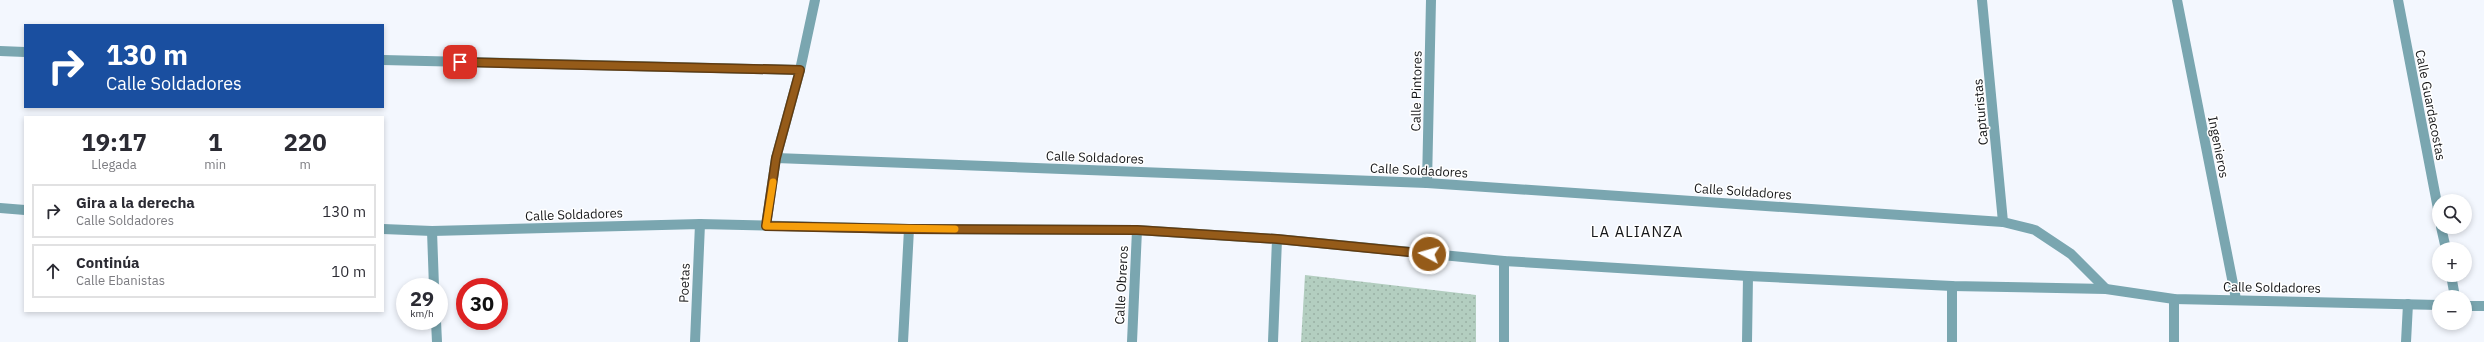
<!DOCTYPE html>
<html lang="es">
<head>
<meta charset="utf-8">
<style>
	:root { --surface:#fff; --page:#f2f2f3; --text:#2b2b33; --muted:#7c7c81; --line:#e1e1e2 }
	body { margin:0; font-family:"IBM Plex Sans",sans-serif; background:var(--page); color:var(--text); height:100vh; display:flex; flex-direction:column; font-size:15px; white-space:nowrap }
	* { box-sizing:border-box; margin:0 }
	p { font-size:13px; color:var(--muted) }
	.icon { flex:none; width:22px; height:22px; fill:none; stroke:currentColor; stroke-width:2; stroke-linecap:round; stroke-linejoin:round }
	.map { position:relative; flex:1; overflow:hidden }
	.details { position:absolute; left:24px; top:116px; width:360px; height:196px; display:flex; flex-direction:column; background:var(--surface); border-radius:0px; box-shadow:0 2px 6px #0003 }
	.details>* { flex:none }
	.guide { position:absolute; left:24px; top:24px; width:360px; height:84px; border-radius:0px; box-shadow:0 2px 6px #0003; background:#1a4fa0; color:#fff; overflow:hidden }
	.fabs { position:absolute; left:2432px; top:194px; display:grid; gap:8px }
	.fabs a { display:grid; place-items:center; width:40px; height:40px; border-radius:50%; background:var(--surface); box-shadow:0 2px 6px #0003; font-size:20px }
	.speed { position:absolute; left:396px; top:278px; display:flex; gap:8px; font-size:20px; font-weight:700; text-align:center }
	.speed>* { display:grid; place-content:center; width:52px; height:52px; border-radius:50%; background:var(--surface); box-shadow:0 2px 6px #0003; line-height:1 }
	.speed small { font-size:10px; font-weight:400 }
	.speed .limit { border:6px solid #d22; background:#fff; color:#111 }
	.pin { position:absolute; display:grid; place-items:center; width:34px; height:34px; color:#fff; margin:-17px; border-radius:8px; box-shadow:0 2px 6px #0006 }
	.me { position:absolute; width:44px; margin:-22px; rotate:276deg; stroke-linejoin:round; filter:drop-shadow(0 0 3px #0008) }
	.turn { display:flex; align-items:center; gap:14px; height:84px; padding:0 16px; font-size:18px }
	.turn .icon { width:52px; height:52px; stroke-width:2.5 }
	.turn b { display:block; font-size:28px; line-height:34px }
	.eta { display:flex; justify-content:space-evenly; align-items:center; height:68px; text-align:center }
	.eta b { font-size:24px; font-weight:700; line-height:28px }
	ul { padding:0; list-style:none }
	li { display:flex; align-items:center; gap:12px; height:54px; margin:0 8px 6px; padding:0 8px; border:2px solid var(--line); border-radius:0px }
	li div { flex:1 }
	li b { display:block; font-size:15px }
	li em { font-style:normal }
	.map>svg:first-child { display:block }
	.grass { fill:url(#grass-dots) }
	.lines { fill:none; stroke-linecap:round; stroke-linejoin:round }
	.minor { stroke:#7aa6b0; stroke-width:10 }
	.route-casing { stroke:#613b10; stroke-width:10 }
	.route { stroke:#955b19; stroke-width:7 }
	.slow { stroke:#f59e0b; stroke-width:7 }
	.labels { text-anchor:middle; stroke-width:3; stroke-linejoin:round; paint-order:stroke }
	.street-label { font-size:13px; fill:#161719; stroke:#fff }
	.quarter-label { font-size:15px; letter-spacing:1px; fill:#161719; stroke:#fff }
</style>
</head>
<body>
<div class="map">
<svg width="2484" height="342" viewBox="0 0 2484 342">
	<defs>
		<pattern id="grass-dots" width="8" height="8" patternUnits="userSpaceOnUse"><rect width="8" height="8" fill="#b3cec0"/><path d="M2 2h.1M6 6h.1" fill="none" stroke="#99b0a4" stroke-width="1.8" stroke-linecap="round"/></pattern>
	</defs>
	<rect width="100%" height="100%" fill="#f3f7fe"/>
	<polygon class="grass" points="1305,275 1476,295 1476,342 1301,342"/>
	<g class="lines">
		<g class="minor">
			<polyline points="1982,0 2003,222"/>
			<polyline points="2177,0 2236,299"/>
			<polyline points="2398,0 2439,214"/>
			<polyline points="0,51 25,52"/>
			<polyline points="383,60 800,70"/>
			<polyline points="776,158 1427,183 2003,222 2035,230 2071,254 2106,289"/>
			<polyline points="1427,183 1431,0"/>
			<polyline points="0,208 25,210"/>
			<polyline points="766,225 776,158 800,70 815,0"/>
			<polyline points="2441,227 2446,249"/>
			<polyline points="383,229 432,231 700,224 909,229 1137,230 1277,239 1504,261 1748,276 1952,286 2106,289 2174,299 2439,305"/>
			<polyline points="432,231 434,287"/>
			<polyline points="1504,261 1504,342"/>
			<polyline points="2451,275 2455,297"/>
			<polyline points="1952,286 1952,342"/>
			<polyline points="2174,299 2174,342"/>
			<polyline points="2465,306 2484,306"/>
			<polyline points="436,321 437,342"/>
			<polyline points="695,342 700,224"/>
			<polyline points="903,342 909,229"/>
			<polyline points="1132,342 1137,230"/>
			<polyline points="1273,342 1277,239"/>
			<polyline points="1747,342 1748,276"/>
			<polyline points="2406,342 2408,304"/>
		</g>
	</g>
	<g class="lines">
		<defs>
			<polyline id="route" points="460,62 800,70 776,158 766,226 909,229 1137,230 1277,239 1429,254"/>
		</defs>
		<use href="#route" class="route-casing"/>
		<use href="#route" class="route"/>
		<polyline class="slow" points="773,182 766,226 955,229"/>
	</g>
	<g class="labels">
		<g class="street-label">
			<text transform="translate(1416 91) rotate(-89)" y="5">Calle Pintores</text>
			<text transform="translate(2431 105) rotate(79)" y="5">Calle Guardacostas</text>
			<text transform="translate(1980 112) rotate(-95)" y="5">Capturistas</text>
			<text transform="translate(2219 147) rotate(79)" y="5">Ingenieros</text>
			<text transform="translate(1095 157) rotate(2)" y="5">Calle Soldadores</text>
			<text transform="translate(1419 170) rotate(3)" y="5">Calle Soldadores</text>
			<text transform="translate(1743 191) rotate(4)" y="5">Calle Soldadores</text>
			<text transform="translate(574 214) rotate(-2)" y="5">Calle Soldadores</text>
			<text transform="translate(684 283) rotate(-88)" y="5">Poetas</text>
			<text transform="translate(1121 285) rotate(-87)" y="5">Calle Obreros</text>
			<text transform="translate(2272 287) rotate(1)" y="5">Calle Soldadores</text>
		</g>
		<g class="quarter-label">
			<text x="1637" y="237">LA ALIANZA</text>
		</g>
	</g>
</svg>
<div class="fabs">
<a><svg class="icon" aria-label="search" viewBox="0 0 24 24"><circle cx="10" cy="10" r="6"/><path d="M15 15l6 6"/></svg></a>
<a>+</a>
<a>−</a>
</div>
<div class="speed"><div>29<small>km/h</small></div><div class="limit">30</div></div>
<div class="pin" style="left:460px;top:62px;background:#d93025"><svg class="icon" aria-label="arrive" viewBox="0 0 24 24"><path d="M6 21V4h12l-3 4 3 4H6"/></svg></div>
<svg class="me" style="left:1429px;top:254px" viewBox="-20 -20 40 40"><circle r="17" fill="#955b19" stroke="#fff" stroke-width="3"/><path d="M0-11L8 9 0 5-8 9z" fill="#fff"/></svg>
<div class="guide">
<div class="turn"><svg class="icon" aria-label="right" viewBox="0 0 24 24"><path d="M7 20v-9h11M14 6l5 5-5 5"/></svg><div><b>130 m</b>Calle Soldadores</div></div>
</div>
<section class="details">
<div class="eta">
<div><b>19:17</b><p>Llegada</p></div>
<div><b>1</b><p>min</p></div>
<div><b>220</b><p>m</p></div>
</div>
<ul>
<li><svg class="icon" aria-label="right" viewBox="0 0 24 24"><path d="M7 20v-9h11M14 6l5 5-5 5"/></svg><div><b>Gira a la derecha</b><p>Calle Soldadores</p></div><em>130 m</em></li>
<li><svg class="icon" aria-label="ahead" viewBox="0 0 24 24"><path d="M12 20V5M6 11l6-6 6 6"/></svg><div><b>Continúa</b><p>Calle Ebanistas</p></div><em>10 m</em></li>
</ul>
</section>
</div>
</body>
</html>
